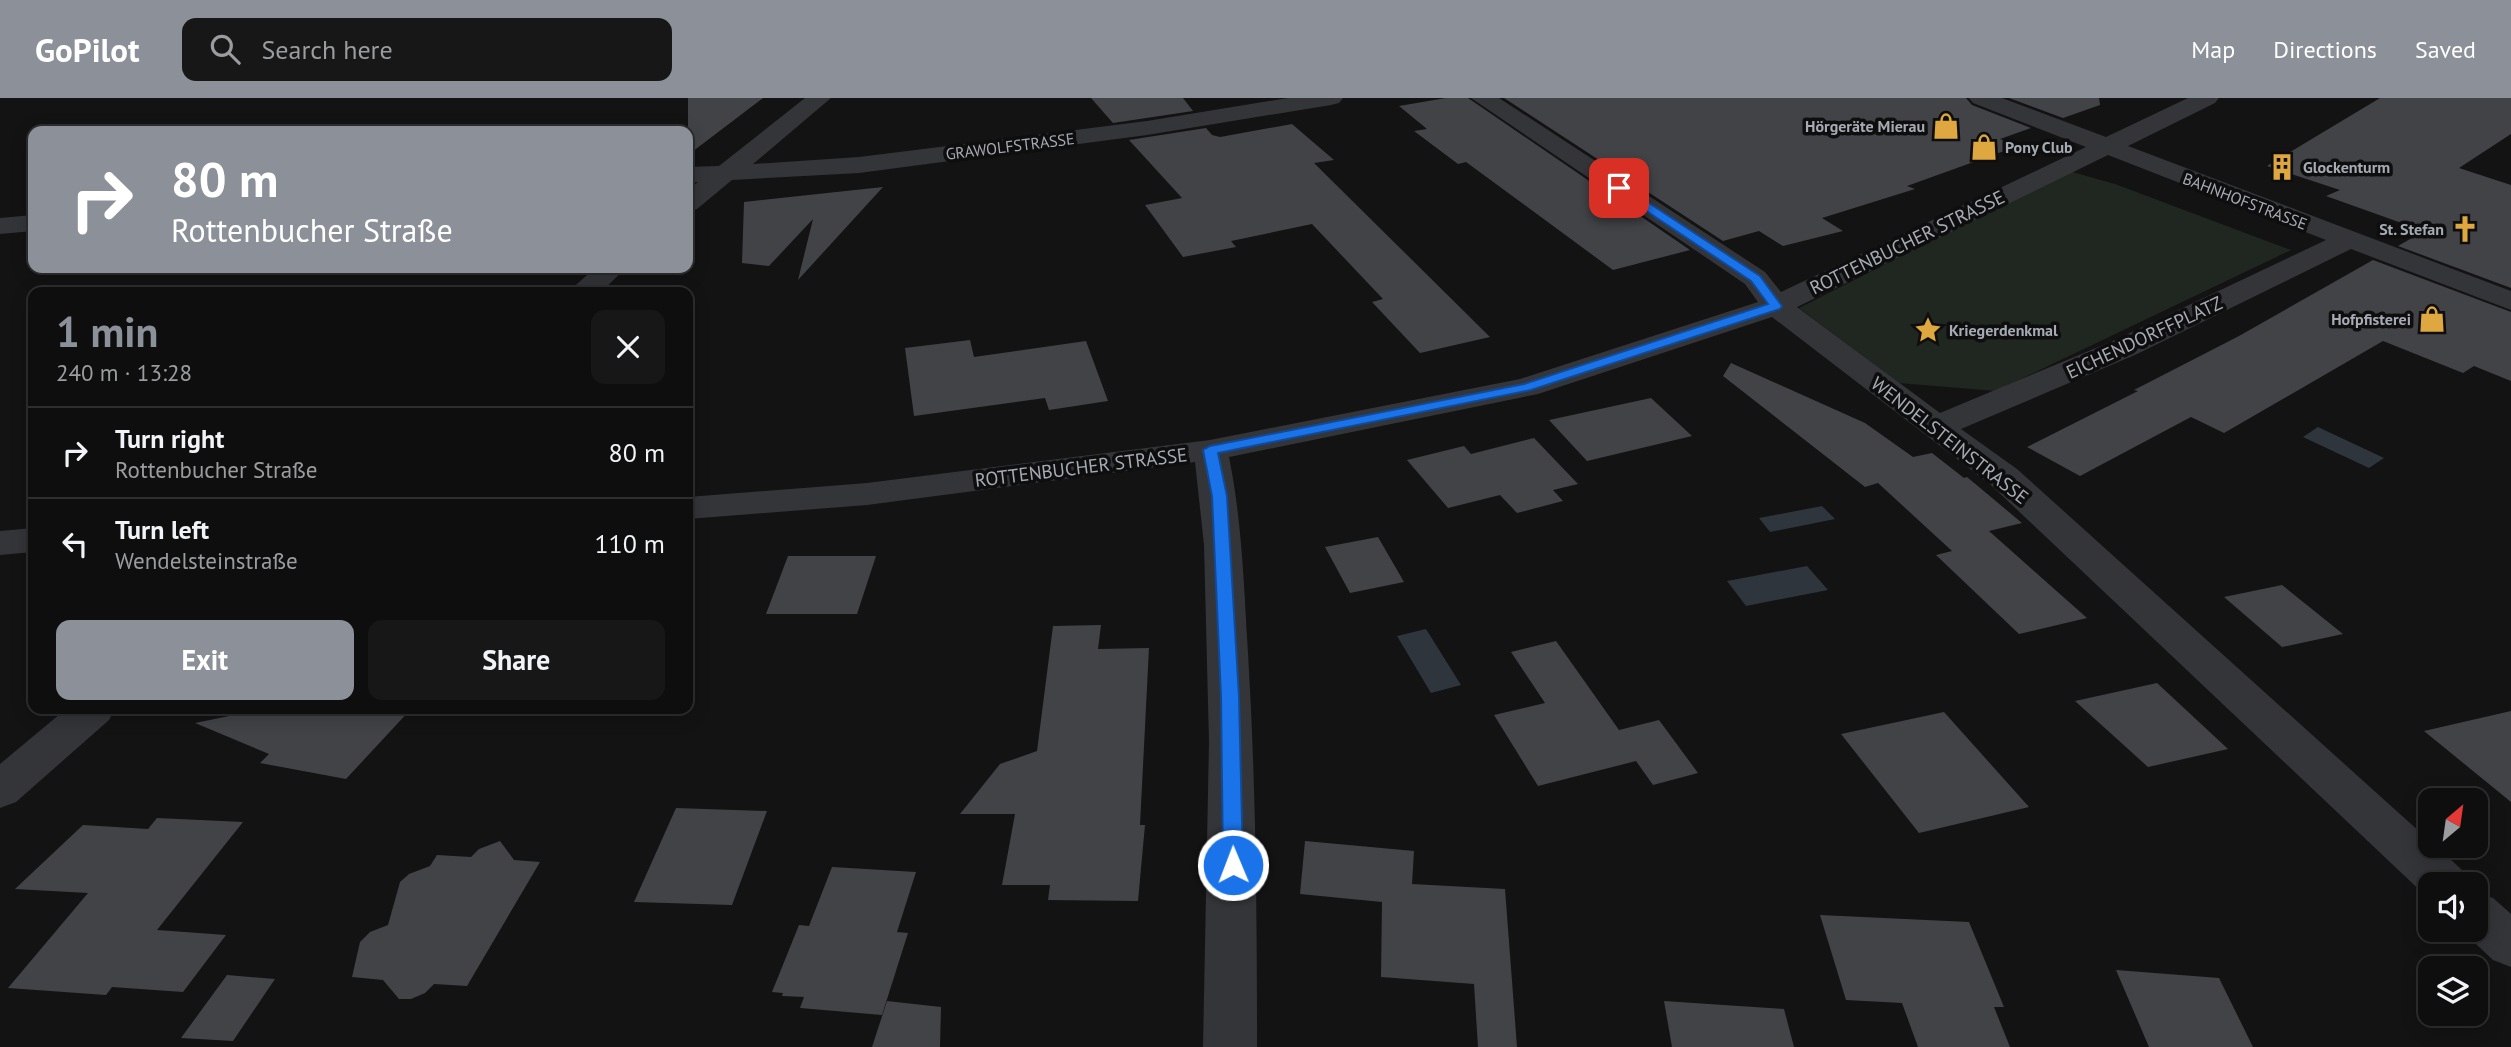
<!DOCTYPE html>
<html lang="en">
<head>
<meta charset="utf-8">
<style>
	:root { --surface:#0e0e0f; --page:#171718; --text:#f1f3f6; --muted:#9b9c9e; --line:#2e2e2f; --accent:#8c9099 }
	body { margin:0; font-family:"PT Sans",sans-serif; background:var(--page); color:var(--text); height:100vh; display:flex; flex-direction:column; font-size:26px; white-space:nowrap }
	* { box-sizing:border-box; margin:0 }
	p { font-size:23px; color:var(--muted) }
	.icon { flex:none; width:38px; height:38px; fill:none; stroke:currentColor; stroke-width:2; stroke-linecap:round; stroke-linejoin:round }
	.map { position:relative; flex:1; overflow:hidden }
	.side { position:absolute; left:28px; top:189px; width:665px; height:427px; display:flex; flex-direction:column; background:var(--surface); border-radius:14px; box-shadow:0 4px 18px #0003,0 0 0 2px var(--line) }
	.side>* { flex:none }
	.guide { position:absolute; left:28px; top:28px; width:665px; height:147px; border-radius:14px; box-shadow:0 4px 18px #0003,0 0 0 2px var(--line); background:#8c9099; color:#fff; overflow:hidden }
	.needle { width:46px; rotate:29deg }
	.buttons { position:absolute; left:2418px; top:690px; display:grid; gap:14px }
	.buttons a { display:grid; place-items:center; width:70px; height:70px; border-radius:14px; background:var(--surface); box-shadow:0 4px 18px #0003,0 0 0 2px var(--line); font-size:35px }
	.pin { position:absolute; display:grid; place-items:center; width:60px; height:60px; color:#fff; margin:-30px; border-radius:14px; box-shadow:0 4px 10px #0006 }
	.me { position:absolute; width:77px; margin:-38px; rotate:359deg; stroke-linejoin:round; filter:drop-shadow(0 0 5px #0008) }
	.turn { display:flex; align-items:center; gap:24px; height:147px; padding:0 28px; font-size:32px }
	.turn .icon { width:91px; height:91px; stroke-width:2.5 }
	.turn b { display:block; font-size:49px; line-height:60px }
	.round { display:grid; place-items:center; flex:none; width:74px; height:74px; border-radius:14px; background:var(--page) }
	.head { display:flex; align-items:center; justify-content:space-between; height:119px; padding:0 28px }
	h1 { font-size:42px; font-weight:600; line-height:52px; color:var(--accent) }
	.primary-button { display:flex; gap:14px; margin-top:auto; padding:14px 28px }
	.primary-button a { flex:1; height:80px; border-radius:14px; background:var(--accent); color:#fff; font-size:28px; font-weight:600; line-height:80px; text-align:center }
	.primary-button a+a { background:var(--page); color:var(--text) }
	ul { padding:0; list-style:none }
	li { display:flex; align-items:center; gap:21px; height:91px; padding:0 28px; border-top:2px solid var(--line) }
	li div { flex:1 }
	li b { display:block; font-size:26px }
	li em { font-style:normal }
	header { display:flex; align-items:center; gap:42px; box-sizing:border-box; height:98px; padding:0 35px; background:var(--accent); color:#fff }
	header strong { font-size:33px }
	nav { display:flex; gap:38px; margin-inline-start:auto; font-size:24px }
	.search { width:490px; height:63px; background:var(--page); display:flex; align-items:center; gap:18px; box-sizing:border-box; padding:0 24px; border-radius:14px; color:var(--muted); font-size:26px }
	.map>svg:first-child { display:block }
	.green { fill:#202620 }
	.water { fill:#2e353c }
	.building { fill:#424347 }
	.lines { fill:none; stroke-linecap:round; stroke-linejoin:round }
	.minor { fill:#343539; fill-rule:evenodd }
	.route { fill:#1a73e8; stroke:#114b97; stroke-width:2 }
	.labels { text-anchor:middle; stroke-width:7; stroke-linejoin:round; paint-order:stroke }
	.far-poi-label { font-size:16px; font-weight:bold; fill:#a6aab3; stroke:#0e0e0f; text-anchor:end }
	.far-street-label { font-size:16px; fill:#a6aab3; stroke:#0e0e0f }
	.street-label { font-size:19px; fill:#a6aab3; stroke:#0e0e0f }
</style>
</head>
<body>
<header>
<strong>GoPilot</strong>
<div class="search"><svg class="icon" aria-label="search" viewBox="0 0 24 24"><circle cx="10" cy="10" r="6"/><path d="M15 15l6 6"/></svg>Search here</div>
<nav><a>Map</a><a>Directions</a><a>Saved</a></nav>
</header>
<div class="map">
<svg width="2511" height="949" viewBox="0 0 2511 949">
	<rect width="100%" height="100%" fill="#131314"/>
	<polygon class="green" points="2069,73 2115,86 2291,152 1996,293 1899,285 1799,210"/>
	<g class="water">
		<polygon points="2318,329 2384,360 2369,370 2303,339"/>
		<polygon points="1822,408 1835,421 1770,434 1759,420"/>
		<polygon points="1807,468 1828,492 1746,508 1727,483"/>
		<polygon points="1426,531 1461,587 1431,595 1397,538"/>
	</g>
	<g class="building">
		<polygon points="688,0 763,0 688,57"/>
		<polygon points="1091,0 1183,0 1193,13 1113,25"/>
		<polygon points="1446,0 1468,0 1690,152 1613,172 1466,64 1458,66 1414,33 1427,31 1399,8"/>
		<polygon points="1504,0 1966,0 1972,7 2031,30 2000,41 2018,48 1907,88 1915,91 1822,120 1843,133 1783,148 1759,133 1723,143"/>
		<polygon points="2009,0 2099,0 2100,7 2063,20"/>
		<polygon points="2380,0 2511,0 2511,36 2459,70 2511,87 2511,190 2398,148 2424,133 2326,98 2340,92 2267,68"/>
		<polygon points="1292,26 1334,62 1314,65 1490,239 1420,255 1372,204 1383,201 1312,126 1231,143 1236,149 1183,159 1145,107 1182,100 1129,42 1206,30 1212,37 1220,39"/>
		<polygon points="883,89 798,182 813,121 769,168 742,165 744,104"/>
		<polygon points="2373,162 2511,214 2511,283 2474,268 2463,275 2383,243 2224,335 2191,319 2080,378 2027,349 2138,293 2134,292 2239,238"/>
		<polygon points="970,242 974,259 1086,243 1108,303 1049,312 1045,300 914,318 905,250"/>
		<polygon points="1731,265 1865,325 1913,359 1932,355 1964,380 1967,379 2022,425 1989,433 2087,520 2019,536 1936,457 1952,453 1878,385 1865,389 1723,278"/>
		<polygon points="1651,300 1692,338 1587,363 1549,322"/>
		<polygon points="1534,340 1578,386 1553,392 1563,403 1517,415 1500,397 1448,410 1407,362 1464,348 1471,356"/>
		<polygon points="1378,439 1404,484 1350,495 1325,449"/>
		<polygon points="788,458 876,458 857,516 766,516"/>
		<polygon points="2282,487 2343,536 2282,549 2224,499"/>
		<polygon points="1101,527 1098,551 1149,550 1140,727 1145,727 1138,803 1048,802 1050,787 1002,787 1015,716 960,716 1000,666 1037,653 1053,528"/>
		<polygon points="1556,543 1619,632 1659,622 1698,675 1653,687 1636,663 1538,688 1494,617 1545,605 1511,554"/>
		<polygon points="2157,585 2228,651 2148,669 2075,603"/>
		<polygon points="263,611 411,611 346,681 260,665 269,656 195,625"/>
		<polygon points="2511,613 2511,704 2424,633"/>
		<polygon points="1944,614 2029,709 1919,735 1841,636"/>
		<polygon points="676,710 767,713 732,807 634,804"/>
		<polygon points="157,720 243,724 157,832 226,837 183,894 112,889 106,897 8,890 88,795 15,791 83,727 148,731"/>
		<polygon points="500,743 514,762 540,764 467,888 434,886 425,895 411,901 399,901 383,882 352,879 360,844 370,834 388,827 400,784 409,776 430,768 437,757 471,759 479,751"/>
		<polygon points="1305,743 1414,753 1412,786 1505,791 1517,949 1478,949 1474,886 1381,879 1382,804 1300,796"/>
		<polygon points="832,769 916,774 897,834 908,835 882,917 800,910 804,899 782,898 783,895 772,894 799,827 809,828"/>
		<polygon points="1820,817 1969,824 2004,909 1994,909 2010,949 1918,949 1902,905 1846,902"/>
		<polygon points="2116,872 2219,880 2253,949 2149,949"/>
		<polygon points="227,877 275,881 233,943 181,940"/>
		<polygon points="887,903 941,909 940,949 872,949"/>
		<polygon points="1664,903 1784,911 1794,949 1672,949"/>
	</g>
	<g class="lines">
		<g class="minor">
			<polygon points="805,0 831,0 753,66 859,59 1147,23 1288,0 1343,0 1339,5 1331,7 1147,37 859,75 732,82 697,111 688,113 688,92 698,84 688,85 688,69 719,68"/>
			<path d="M1471 0H1499L1765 174 1781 194 2086 49 1973 5 1969 0H2002L2106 39 2188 0H2219L2215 5 2128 48 2511 193V212L2351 151 2137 256 1961 331 2017 371 2431 744V747H2435L2462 772 2469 786H2431V801L2428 800 1991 387 1772 219 1538 296 1229 359C1242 423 1244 489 1248 555 1256 686 1257 817 1257 949H1203L1209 644 1204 447 1195 364 867 407 688 421V399L867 385 1210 342 1520 281 1758 204 1745 186ZM2108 57 2326 142 2115 242 1940 315 1797 209Z"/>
			<polygon points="33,117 33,133 0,136 0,120"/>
			<polygon points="595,170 626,170 601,194 568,194"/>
			<polygon points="33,430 33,454 0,457 0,433"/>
			<polygon points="66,611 115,611 109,622 16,704 0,710 0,666"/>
			<polygon points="2476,794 2493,800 2511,816 2511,869 2493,862 2460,831 2476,831"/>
		</g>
	</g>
	<polygon class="route" points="1615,88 1623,88 1760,178 1782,208 1780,211 1531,292 1218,355 1227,398 1239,598 1243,767 1240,773 1226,773 1223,767 1221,598 1212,398 1203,352 1210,348 1524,286 1768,206 1751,183 1615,92"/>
	<defs>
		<symbol id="shop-bare" viewBox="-9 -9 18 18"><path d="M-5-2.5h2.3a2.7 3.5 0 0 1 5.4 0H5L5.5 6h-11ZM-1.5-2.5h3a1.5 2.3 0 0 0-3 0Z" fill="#dfa740" stroke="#0e0e0f" stroke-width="2.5" paint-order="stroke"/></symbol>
		<symbol id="building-bare" viewBox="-9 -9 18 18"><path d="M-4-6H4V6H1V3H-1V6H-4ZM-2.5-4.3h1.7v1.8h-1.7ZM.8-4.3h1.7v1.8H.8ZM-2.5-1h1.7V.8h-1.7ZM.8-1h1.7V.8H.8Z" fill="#dfa740" stroke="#0e0e0f" stroke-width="2.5" paint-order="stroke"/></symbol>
		<symbol id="church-bare" viewBox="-9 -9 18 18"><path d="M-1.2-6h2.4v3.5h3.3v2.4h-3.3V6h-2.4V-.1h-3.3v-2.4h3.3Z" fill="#dfa740" stroke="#0e0e0f" stroke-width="2.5" paint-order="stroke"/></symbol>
		<symbol id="sight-bare" viewBox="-9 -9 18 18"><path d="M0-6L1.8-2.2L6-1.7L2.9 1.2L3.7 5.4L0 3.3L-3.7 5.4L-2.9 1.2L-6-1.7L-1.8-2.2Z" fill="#dfa740" stroke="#0e0e0f" stroke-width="2.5" paint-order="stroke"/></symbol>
	</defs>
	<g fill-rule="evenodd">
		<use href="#shop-bare" x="1927" y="9" width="38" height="38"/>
		<use href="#shop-bare" x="1965" y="30" width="38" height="38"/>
		<use href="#building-bare" x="2263" y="50" width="38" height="38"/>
		<use href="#church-bare" x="2446" y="112" width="38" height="38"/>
		<use href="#shop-bare" x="2413" y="202" width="38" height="38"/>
		<use href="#sight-bare" x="1909" y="213" width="38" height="38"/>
	</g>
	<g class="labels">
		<g class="far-poi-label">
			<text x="1925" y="34">Hörgeräte Mierau</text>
			<text x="2005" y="55" text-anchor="start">Pony Club</text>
			<text x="2303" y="75" text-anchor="start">Glockenturm</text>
			<text x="2444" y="137">St. Stefan</text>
			<text x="2411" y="227">Hofpfisterei</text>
			<text x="1949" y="238" text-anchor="start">Kriegerdenkmal</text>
		</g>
		<g class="far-street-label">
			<text transform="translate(1010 48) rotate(-7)" y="6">GRAWOLFSTRASSE</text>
			<text transform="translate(2245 103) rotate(21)" y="6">BAHNHOFSTRASSE</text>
		</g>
		<g class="street-label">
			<text transform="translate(1907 144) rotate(-26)" y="7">ROTTENBUCHER STRASSE</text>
			<text transform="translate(2144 239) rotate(-25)" y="7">EICHENDORFFPLATZ</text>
			<text transform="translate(1950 342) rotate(38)" y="7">WENDELSTEINSTRASSE</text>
			<text transform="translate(1081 369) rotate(-7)" y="7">ROTTENBUCHER STRASSE</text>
		</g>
	</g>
</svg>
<div class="buttons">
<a><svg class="needle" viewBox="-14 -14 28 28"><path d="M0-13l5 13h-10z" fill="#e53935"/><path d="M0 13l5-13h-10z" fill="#9b9c9e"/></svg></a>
<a><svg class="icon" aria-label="sound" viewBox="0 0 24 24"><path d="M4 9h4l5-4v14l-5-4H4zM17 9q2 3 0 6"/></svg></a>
<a><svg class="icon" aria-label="layers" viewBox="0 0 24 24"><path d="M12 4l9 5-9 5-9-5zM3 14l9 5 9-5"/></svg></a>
</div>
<div class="pin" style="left:1619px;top:90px;background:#d93025"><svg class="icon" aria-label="arrive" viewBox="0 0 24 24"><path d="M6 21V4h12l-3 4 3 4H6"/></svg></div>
<svg class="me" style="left:1233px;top:767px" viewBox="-20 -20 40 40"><circle r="17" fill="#1a73e8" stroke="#fff" stroke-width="3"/><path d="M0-11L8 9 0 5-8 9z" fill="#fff"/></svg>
<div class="guide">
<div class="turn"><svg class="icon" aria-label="right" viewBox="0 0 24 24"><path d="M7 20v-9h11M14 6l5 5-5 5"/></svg><div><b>80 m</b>Rottenbucher Straße</div></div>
</div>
<section class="side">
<div class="head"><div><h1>1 min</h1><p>240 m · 13:28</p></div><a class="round"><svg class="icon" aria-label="close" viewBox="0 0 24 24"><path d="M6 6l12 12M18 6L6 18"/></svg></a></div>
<ul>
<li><svg class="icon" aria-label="right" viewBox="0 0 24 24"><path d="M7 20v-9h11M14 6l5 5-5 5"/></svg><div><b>Turn right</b><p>Rottenbucher Straße</p></div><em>80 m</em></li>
<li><svg class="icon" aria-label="left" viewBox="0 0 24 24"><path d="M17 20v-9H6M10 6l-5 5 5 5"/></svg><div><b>Turn left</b><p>Wendelsteinstraße</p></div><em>110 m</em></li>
</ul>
<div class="primary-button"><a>Exit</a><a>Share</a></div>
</section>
</div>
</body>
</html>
